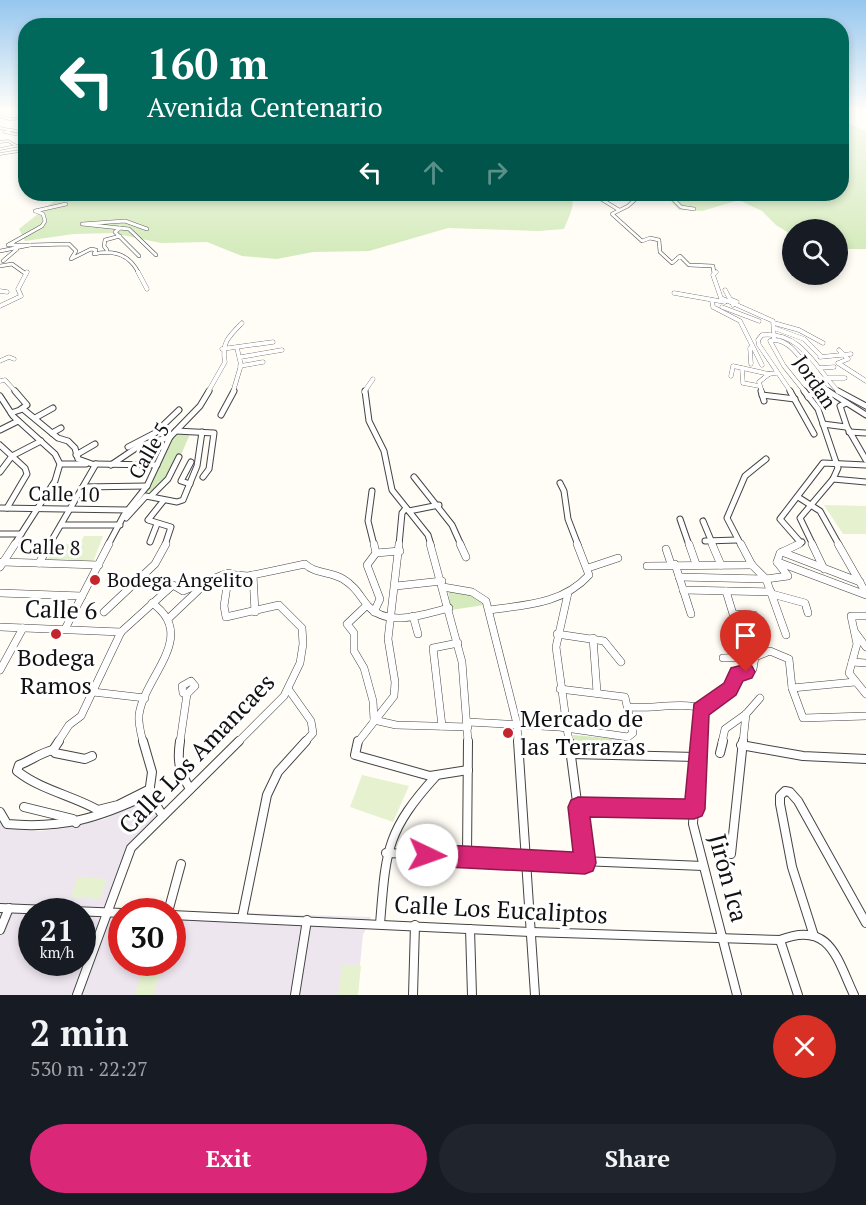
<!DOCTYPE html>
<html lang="en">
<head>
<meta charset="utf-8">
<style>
	:root { --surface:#171b24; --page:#20242c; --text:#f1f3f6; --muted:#9ea1a6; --accent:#db2777 }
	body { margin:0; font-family:"PT Serif",serif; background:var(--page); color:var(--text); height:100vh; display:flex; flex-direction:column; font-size:22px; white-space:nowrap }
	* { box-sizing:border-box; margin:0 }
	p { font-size:20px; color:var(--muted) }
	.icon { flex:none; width:33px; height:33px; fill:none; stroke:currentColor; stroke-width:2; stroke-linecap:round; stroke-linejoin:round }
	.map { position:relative; height:995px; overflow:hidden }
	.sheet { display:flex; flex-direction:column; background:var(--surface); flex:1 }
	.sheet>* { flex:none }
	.guide { position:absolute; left:18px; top:18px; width:831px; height:183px; border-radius:24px; box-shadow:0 3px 9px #0003; background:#00695c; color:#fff; overflow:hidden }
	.fabs { position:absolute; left:782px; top:219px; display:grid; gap:12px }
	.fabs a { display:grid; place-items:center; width:66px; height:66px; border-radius:50%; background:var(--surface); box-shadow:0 3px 9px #0003; font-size:30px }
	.speed { position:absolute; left:18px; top:898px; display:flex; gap:12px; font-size:30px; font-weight:700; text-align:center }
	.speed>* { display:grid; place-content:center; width:78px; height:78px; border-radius:50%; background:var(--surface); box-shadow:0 3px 9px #0003; line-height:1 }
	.speed small { font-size:15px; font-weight:400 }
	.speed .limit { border:9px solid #d22; background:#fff; color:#111 }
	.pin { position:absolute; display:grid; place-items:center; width:51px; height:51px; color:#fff; margin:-62px -26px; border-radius:50% 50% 50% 0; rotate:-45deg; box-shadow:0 0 6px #0007 }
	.pin .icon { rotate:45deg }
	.me { position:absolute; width:66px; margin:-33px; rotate:93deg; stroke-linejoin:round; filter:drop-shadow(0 0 4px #0008) }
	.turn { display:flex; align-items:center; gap:21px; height:126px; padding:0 30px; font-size:27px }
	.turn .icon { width:78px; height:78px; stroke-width:2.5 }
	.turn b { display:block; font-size:42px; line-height:51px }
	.lanes { display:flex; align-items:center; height:57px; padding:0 30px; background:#0003; justify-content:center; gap:30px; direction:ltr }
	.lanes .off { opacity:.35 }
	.round { display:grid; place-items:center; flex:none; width:63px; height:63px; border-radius:32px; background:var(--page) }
	.summary { display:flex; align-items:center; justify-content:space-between; height:102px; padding:0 30px }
	h1 { font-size:36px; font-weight:700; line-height:45px }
	.primary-button { display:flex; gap:12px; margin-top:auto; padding:12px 30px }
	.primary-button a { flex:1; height:69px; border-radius:36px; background:var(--accent); color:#fff; font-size:24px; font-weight:700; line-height:69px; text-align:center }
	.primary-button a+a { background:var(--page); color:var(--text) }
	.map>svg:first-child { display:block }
	.industrial { fill:#eee6ef; fill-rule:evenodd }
	.green { fill:#d5ebbd }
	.pitch { fill:#e6f2cf }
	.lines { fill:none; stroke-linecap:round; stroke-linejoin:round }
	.minor-far5-casing { stroke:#444; stroke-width:3 }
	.minor-far4-casing { stroke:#444; stroke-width:4 }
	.minor-far3-casing { stroke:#444; stroke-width:4.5 }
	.minor-far2-casing { stroke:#444; stroke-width:7 }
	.minor-far1-casing { stroke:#444; stroke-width:8 }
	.minor-casing { stroke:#444; stroke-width:10 }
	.minor-far5 { stroke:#fff; stroke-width:2 }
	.minor-far4 { stroke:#fff; stroke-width:3 }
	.minor-far3 { stroke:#fff; stroke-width:4 }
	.minor-far2 { stroke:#fff; stroke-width:5 }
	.minor-far1 { stroke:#fff; stroke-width:7 }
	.minor { stroke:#fff; stroke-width:8 }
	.route { fill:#db2777; stroke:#8e194d; stroke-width:1.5 }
	.poi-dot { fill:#c4262e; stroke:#fff; stroke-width:2 }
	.labels { text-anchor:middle; stroke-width:6; stroke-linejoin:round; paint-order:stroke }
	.street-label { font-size:20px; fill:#111; stroke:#fff }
	.poi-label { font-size:20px; fill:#111; stroke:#fff; text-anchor:start }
	.near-street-label { font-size:24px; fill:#111; stroke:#fff }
	.near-poi-label { font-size:24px; fill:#111; stroke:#fff }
</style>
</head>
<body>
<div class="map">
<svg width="866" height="995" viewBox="0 0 866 995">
	<rect width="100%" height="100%" fill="#fffdf5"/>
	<path class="industrial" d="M145 799 163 820 135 849 110 909 371 917 363 935 357 995H0V822L3 826 40 831 65 828 105 819ZM32 912H82V963H32ZM122 912H172V963H122Z"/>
	<g class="green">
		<polygon points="842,121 866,131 866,249 837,249 837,230 792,230 792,235 776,225 762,211 739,200 702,211 679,210 668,198 668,194 842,194"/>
		<path d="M63 194H572C575 207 569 216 564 229L538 231 448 228 369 251 313 252 277 259 242 256 207 242 161 243 113 233 73 234 25 241 19 229Z"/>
		<path d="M191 432C181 453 171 488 146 492L175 433Z"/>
		<polygon points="448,590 464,592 481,599 484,605 451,610"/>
		<polygon points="573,735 618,739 626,743 626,749 580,749 575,746"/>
	</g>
	<g class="pitch">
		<polygon points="824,505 866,506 866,534 843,534"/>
		<polygon points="84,536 103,536 93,562 47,560 56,544 80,544"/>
		<polygon points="362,775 409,786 393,822 350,807"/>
		<polygon points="78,877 107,879 100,899 71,897"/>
		<polygon points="144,963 162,965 154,995 135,995"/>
		<polygon points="342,965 361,966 358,995 338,995"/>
	</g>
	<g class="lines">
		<defs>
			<g id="minor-far5">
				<polyline points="23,114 26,113"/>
				<polyline points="0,116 9,119 26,118"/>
				<polyline points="0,128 26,133"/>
				<polyline points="12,130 4,132 25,136 22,138"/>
				<polyline points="0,142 8,141 15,145"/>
				<polyline points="0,149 26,144"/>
				<polyline points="0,154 26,150"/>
			</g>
			<g id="minor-far4">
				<polyline points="593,194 619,210"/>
				<polyline points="641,194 628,206 612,214 642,241 650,238 659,240 660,252 672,263 680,256 689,265 713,266 714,274"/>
				<polyline points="668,194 681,207 694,209"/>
				<polyline points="120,228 115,232 139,256"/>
				<polyline points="147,229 125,221 82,224 129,229 156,255"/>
				<path d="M30 245 69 244 76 251 71 259 91 249 96 250 94 254C113 250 130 254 139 274"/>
				<polyline points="107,250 104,246 105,240 120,236"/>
				<polyline points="0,251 30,245 8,245 42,226 45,221 43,214 35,211 66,204"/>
				<polyline points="3,261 17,249"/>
				<polyline points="0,266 12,264 26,274"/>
			</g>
			<g id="minor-far3">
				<polyline points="138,272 147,289"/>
				<polyline points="716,272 713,275 721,298 773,321 774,339"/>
				<polyline points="725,290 730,299 737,302 733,305"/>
				<polyline points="0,291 7,292"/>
				<polyline points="674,293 725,302"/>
				<polyline points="712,300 713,307 740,321 762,365"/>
				<polyline points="0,306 21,296 18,289 27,272"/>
				<polyline points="722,307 759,321"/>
				<polyline points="774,323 799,330 823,343"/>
				<polyline points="774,328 804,339 821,356"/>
				<polyline points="750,348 751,364"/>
				<polyline points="222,349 273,342"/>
				<polyline points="839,350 848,359 838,363 866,381"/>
				<polyline points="241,357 282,350"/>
				<polyline points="820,357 851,354"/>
				<polyline points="0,361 9,357 14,359"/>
				<polyline points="240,366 263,362"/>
				<polyline points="742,368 743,383 759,386"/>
				<polyline points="819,368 834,367"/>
				<polyline points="731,376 733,366 769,374 776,373"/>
				<polyline points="827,378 845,378"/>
				<polyline points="0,381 5,380 16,392"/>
				<path d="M208 392 225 362C221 343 229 336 242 323"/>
				<polyline points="233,392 241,365 237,348"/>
				<polyline points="364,392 373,379"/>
				<polyline points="762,392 759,382 769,374"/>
				<path d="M791 392 759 345 758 340 762 335C802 331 815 368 839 392"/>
				<path d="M805 392 784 366 770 341C793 333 812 381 830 392"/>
				<polyline points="815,392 822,387"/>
			</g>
			<g id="minor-far2">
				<polyline points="15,391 27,405 21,409"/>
				<polyline points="365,391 369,421 384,451 392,490 428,535 431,545"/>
				<polyline points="761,391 764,401"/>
				<polyline points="790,391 814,434"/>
				<polyline points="804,391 818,409 838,468 833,479 800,518 813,545"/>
				<polyline points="828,391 866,415"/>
				<polyline points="838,391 866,406"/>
				<polyline points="762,395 795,399"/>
				<polyline points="0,396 13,416 55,454 60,464 55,481 14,545"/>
				<polyline points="808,397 817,391"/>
				<polyline points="846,403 840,406 847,427 866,460"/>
				<polyline points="11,413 23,409 58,438 68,441 75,448 78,459 92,464"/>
				<polyline points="221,415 234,391"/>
				<polyline points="35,418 53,408"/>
				<polyline points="823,424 846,427"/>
				<polyline points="0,430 18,421"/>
				<polyline points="176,431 214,433 209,469 203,477"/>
				<polyline points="849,432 866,433"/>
				<polyline points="52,433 61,428"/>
				<polyline points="0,445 25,468 27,474 7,508"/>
				<polyline points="128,447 155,433 179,410"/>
				<polyline points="76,455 95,444"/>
				<polyline points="60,464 86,464"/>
				<polyline points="95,464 157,465"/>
				<polyline points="111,465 139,446 170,437"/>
				<polyline points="0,472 12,456 41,441"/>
				<polyline points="414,477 452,525 461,545"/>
				<polyline points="833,479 866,482"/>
				<polyline points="560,483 564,491 568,519 578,545"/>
				<polyline points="190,484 181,481 191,462"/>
				<polyline points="83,487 147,486"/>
				<polyline points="372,491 368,521 374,545"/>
				<polyline points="151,496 168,479 179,457"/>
				<polyline points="798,497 820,511 839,545"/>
				<polyline points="164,500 148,520 171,527 165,545"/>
				<polyline points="0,508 127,510"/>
				<polyline points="409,511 439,505"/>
				<polyline points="126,518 146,496 177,502 183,500 197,466 202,432"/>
				<polyline points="680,519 689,545"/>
				<polyline points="703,521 713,545"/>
				<polyline points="61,525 120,525"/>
				<polyline points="0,534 21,534"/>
				<polyline points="705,541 737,540"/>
				<polyline points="150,542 157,524"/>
				<polyline points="801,543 780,519 823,463 866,465"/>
				<polyline points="49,545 96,464"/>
				<polyline points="108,545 124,515 147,486 170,437 200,406 209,391"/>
				<polyline points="399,545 402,513 406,508"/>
				<polyline points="741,545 727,518 745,476 766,459"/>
				<polyline points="796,545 802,542"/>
			</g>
			<g id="minor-far1">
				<polyline points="374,544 376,553"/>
				<polyline points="430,544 462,662 468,742"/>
				<polyline points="460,544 466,557"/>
				<polyline points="689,544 696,564"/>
				<polyline points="712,544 721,565"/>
				<polyline points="741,544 752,565 766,579 786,635"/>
				<polyline points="812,544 824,569"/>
				<polyline points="838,544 866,593"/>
				<polyline points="666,549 671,564"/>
				<polyline points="782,552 860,582"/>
				<polyline points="2,562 99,565"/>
				<polyline points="777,562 780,553 799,544"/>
				<polyline points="778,562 866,595"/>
				<polyline points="39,563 50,544"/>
				<polyline points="675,564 691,614"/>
				<polyline points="647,566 752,565"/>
				<polyline points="0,567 15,544"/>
				<polyline points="588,568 618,558"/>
				<polyline points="229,573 224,606 226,617 279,605 302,628 303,644 300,663 284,696 238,742"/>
				<polyline points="253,575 255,612"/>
				<polyline points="679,577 766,579 788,576 777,562"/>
				<polyline points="396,586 442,581"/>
				<polyline points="443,587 472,592 486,601 517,724 518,742"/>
				<polyline points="683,590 771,592"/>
				<polyline points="726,591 733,614 754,615"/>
				<polyline points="0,593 82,596"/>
				<polyline points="568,593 556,647 569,742"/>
				<polyline points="772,594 805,603 808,613"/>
				<polyline points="366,606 347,624 354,633 354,651 364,668 373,701 374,720"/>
				<path d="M489 610C525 605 563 604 589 575L577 544"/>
				<polyline points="104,612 155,564 166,544"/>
				<polyline points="374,612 380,599 367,565 376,553 400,551"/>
				<polyline points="413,616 418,634"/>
				<polyline points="866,616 851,616 857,644 849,673 866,694"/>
				<polyline points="169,618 207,582"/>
				<polyline points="0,627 121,632"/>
				<polyline points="65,629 109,544"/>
				<polyline points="855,632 866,647"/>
				<polyline points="557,634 604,641 621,662"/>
				<polyline points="593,638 597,692"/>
				<polyline points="723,658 755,657"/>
				<polyline points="852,662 866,663"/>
				<polyline points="0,670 23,628"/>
				<polygon points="191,681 195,686 187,694 183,693 182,686"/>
				<polyline points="792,688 855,682"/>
				<polyline points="289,690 311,721 313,733 305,742"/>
				<polyline points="93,692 145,698"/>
				<path d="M628 707C653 709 679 702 703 708"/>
				<polyline points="374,720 396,725 468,727"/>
				<polyline points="468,722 559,727 628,737 633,733 625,697 560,689"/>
				<polyline points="442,726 433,648 458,643"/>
				<path d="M58 742 69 725 81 716 121 632 173 585 183 591 225 574 248 576 305 564C315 574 329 571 343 579 356 587 359 595 368 606 388 628 424 614 449 608"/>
				<path d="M143 742C141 734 138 723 139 715 144 676 199 636 152 603"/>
				<polyline points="180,742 187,694"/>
				<polyline points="358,742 394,696 395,682 388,639 399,544"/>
				<polyline points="698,742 700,711 730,689 737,673 753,669 755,657 770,651 789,659 792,688 803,718 866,716"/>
				<polyline points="722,742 725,729 746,714 760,698"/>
				<polyline points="743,742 746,714"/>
			</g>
			<g id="minor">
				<polyline points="59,741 53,750 55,753 85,759 92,756"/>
				<polyline points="143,741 152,772 149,794 163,816"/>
				<path d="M180 741C177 761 179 771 190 789"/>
				<polyline points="358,741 355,755 430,776 468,770"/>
				<polyline points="518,741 535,995"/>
				<polyline points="569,741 585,863"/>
				<polyline points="698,741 693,824 737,995"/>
				<polyline points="741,745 803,756 866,759"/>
				<path d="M53 750C40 753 32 760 19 765L17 771C41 790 71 795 98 810L118 805 150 789"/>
				<polyline points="720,753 723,741"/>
				<polyline points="571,754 696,757"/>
				<polyline points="24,807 73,819 76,823"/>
				<polyline points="578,807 694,809"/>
				<path d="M0 812 7 824C63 829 99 818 149 794"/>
				<polyline points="386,853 703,866"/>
				<polyline points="731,854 743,741"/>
				<polyline points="467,857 468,741"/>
				<polyline points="0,908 122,913"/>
				<polyline points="168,912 181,864"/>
				<path d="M172 915 531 932 780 940C830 920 837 959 854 995"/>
				<polyline points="242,918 267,795 278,772 306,741"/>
				<path d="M380 924C386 852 385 832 436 776"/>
				<polyline points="470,929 472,995"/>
				<polyline points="0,930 9,908"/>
				<polyline points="814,936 792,867 780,804 780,796 785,791 790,792 798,801 866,923"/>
				<polyline points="780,940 798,995"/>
				<polyline points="77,995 131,848 239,741"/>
				<polyline points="295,995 307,920"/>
				<polyline points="413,995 415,925"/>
			</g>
		</defs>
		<use href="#minor-far5" class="minor-far5-casing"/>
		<use href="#minor-far4" class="minor-far4-casing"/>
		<use href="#minor-far3" class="minor-far3-casing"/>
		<use href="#minor-far2" class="minor-far2-casing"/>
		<use href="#minor-far1" class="minor-far1-casing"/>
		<use href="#minor" class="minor-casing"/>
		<use href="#minor-far5" class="minor-far5"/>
		<use href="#minor-far4" class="minor-far4"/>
		<use href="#minor-far3" class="minor-far3"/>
		<use href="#minor-far2" class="minor-far2"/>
		<use href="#minor-far1" class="minor-far1"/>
		<use href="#minor" class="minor"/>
	</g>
	<linearGradient id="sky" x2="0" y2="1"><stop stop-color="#95c6ee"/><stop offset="0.44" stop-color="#fffefa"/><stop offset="1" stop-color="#fffefa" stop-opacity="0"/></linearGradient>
	<rect width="866" height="249" fill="url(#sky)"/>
	<polygon class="route" points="746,664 752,666 755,672 752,678 743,681 736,695 709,715 705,809 702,816 694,819 590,817 596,863 593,871 585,874 427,866 419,863 416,855 419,847 427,844 573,852 568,807 571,800 578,797 685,799 694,704 724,683 731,668"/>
	<g class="poi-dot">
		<circle cx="95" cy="580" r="6"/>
		<circle cx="56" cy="634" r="6"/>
		<circle cx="508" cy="733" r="6"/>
	</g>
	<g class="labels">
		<g class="street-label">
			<text transform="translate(815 382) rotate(56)" y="7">Jordan</text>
			<text transform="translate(149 451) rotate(-60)" y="7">Calle 5</text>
			<text transform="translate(64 494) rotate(1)" y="7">Calle 10</text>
			<text transform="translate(50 547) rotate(2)" y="7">Calle 8</text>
		</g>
		<g class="poi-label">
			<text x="107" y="587">Bodega Angelito</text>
		</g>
		<g class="near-street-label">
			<text transform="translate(61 610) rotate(2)" y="8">Calle 6</text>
			<text transform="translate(197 754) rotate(-46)" y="8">Calle Los Amancaes</text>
			<text transform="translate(728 878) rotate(75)" y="8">Jirón Ica</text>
			<text transform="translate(501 910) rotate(3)" y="8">Calle Los Eucaliptos</text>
		</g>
		<g class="near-poi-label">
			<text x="56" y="666">Bodega<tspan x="56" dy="28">Ramos</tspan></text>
			<text x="520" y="727" text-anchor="start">Mercado de<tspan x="520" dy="28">las Terrazas</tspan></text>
		</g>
	</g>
</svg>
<div class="fabs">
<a><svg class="icon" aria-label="search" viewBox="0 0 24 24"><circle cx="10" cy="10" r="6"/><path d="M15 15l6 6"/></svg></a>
</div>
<div class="speed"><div>21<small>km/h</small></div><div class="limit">30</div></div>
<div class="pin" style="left:746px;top:672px;background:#d93025"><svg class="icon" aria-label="arrive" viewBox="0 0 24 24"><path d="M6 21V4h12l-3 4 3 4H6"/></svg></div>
<svg class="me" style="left:427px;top:855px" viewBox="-20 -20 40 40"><circle r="19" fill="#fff"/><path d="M0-13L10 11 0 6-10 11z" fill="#db2777"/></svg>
<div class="guide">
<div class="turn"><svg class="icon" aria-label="left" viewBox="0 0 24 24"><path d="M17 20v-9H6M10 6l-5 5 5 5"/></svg><div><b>160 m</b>Avenida Centenario</div></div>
<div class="lanes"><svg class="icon" aria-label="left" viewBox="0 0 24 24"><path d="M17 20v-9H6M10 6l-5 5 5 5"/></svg><svg class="icon off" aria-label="ahead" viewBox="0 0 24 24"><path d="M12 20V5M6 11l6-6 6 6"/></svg><svg class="icon off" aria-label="right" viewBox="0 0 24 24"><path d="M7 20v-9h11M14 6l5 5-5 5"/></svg></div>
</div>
</div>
<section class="sheet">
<div class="summary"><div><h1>2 min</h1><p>530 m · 22:27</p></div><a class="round" style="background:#d93025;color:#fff"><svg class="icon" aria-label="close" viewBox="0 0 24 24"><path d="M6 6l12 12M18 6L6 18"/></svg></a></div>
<div class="primary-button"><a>Exit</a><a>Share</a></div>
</section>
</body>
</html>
